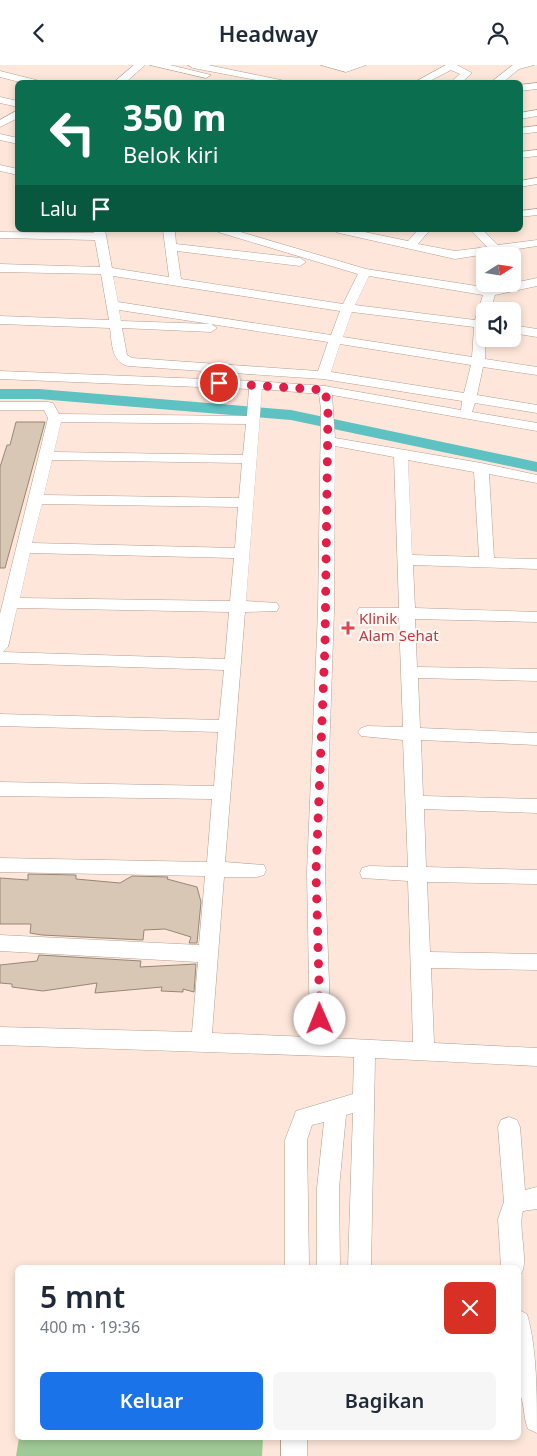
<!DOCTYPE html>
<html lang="id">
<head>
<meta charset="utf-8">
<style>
	:root { --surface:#fff; --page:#f6f6f7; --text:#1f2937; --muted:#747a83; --accent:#1a73e8 }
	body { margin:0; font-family:"Noto Sans",sans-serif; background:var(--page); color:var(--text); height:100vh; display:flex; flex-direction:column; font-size:19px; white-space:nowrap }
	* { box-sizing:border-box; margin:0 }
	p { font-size:16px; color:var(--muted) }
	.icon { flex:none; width:28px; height:28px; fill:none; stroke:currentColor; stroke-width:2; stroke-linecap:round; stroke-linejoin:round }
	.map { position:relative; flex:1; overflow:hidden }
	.details { position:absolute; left:15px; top:1200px; width:506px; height:175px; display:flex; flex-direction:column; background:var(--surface); border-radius:8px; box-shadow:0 2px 8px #0003 }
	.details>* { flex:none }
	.top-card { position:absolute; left:15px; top:15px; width:508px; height:152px; border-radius:8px; box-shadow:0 2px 8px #0003; background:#0b6e4f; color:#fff; overflow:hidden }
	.needle { width:32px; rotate:78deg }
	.fabs { position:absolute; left:476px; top:182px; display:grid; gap:10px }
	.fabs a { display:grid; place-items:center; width:45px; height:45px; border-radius:8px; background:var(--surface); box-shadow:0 2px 8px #0003; font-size:25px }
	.pin { position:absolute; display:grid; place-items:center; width:42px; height:42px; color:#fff; margin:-21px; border:2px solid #fff; border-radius:50%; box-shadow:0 1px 5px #0007 }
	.me { position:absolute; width:55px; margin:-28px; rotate:359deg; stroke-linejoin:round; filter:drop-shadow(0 0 4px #0008) }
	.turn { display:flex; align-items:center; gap:18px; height:105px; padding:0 25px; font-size:22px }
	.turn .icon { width:65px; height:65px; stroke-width:2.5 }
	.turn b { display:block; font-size:35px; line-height:42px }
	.then { display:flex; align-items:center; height:48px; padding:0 25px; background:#0003; gap:10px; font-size:19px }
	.round { display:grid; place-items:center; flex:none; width:52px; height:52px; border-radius:8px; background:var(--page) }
	.summary { display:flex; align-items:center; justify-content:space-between; height:85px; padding:0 25px }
	h1 { font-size:30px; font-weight:600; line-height:38px }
	.primary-button { display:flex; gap:10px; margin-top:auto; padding:10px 25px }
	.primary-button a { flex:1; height:58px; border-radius:8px; background:var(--accent); color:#fff; font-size:20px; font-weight:600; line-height:58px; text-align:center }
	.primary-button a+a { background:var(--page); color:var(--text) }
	header { display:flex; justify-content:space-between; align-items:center; height:65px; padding:0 25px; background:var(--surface); font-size:22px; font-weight:600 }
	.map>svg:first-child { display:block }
	.green { fill:#a0ca95 }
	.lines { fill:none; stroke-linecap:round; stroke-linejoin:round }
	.canal { fill:#5ec2c2; fill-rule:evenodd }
	.building { fill:#d9c7b6; stroke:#978676 }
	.minor-casing { stroke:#b39e91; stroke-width:1 }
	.minor { fill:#fff; fill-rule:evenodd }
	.route { stroke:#e11d48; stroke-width:9; stroke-dasharray:0 16.2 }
	.health-dot { fill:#e0444e; stroke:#fdf9f6; stroke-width:2 }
	.labels { text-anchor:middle; stroke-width:4; stroke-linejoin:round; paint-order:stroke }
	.health-label { font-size:15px; fill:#be3a42; stroke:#fdf9f6; text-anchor:start }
</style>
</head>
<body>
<header><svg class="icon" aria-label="back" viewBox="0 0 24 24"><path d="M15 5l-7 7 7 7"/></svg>Headway<svg class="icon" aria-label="person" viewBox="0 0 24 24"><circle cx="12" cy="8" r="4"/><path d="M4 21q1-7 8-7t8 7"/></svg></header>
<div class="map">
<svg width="537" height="1391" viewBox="0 0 537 1391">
	<rect width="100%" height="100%" fill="#fee7da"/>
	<polygon class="green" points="19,1373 263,1373 262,1391 16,1391"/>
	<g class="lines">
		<polygon class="canal" points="0,324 39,324 291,345 537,397 537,407 291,355 39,334 0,334"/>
	</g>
	<g class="building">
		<polygon points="16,357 45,357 5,503 0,503 0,402 7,380 10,380"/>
		<polygon points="28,809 76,810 76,814 120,818 132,811 168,812 167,814 197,822 201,837 197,878 189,878 191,872 165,864 144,865 143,875 42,870 30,868 31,859 0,859 0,813 28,815"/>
		<polygon points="39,890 141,896 140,902 196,899 194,927 183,924 183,927 161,926 162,922 95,928 97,918 43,926 12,922 12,919 0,918 0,900 37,896"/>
	</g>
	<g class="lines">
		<defs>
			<g id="minor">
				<polygon points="134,0 145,0 125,18 113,18"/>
				<polygon points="150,0 170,0 211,10 206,13"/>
				<polygon points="188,0 208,0 295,18 272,18 193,3"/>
				<polygon points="321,0 366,0 346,7"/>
				<polygon points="446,0 457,0 472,8 461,18 450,18 460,9 451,5 426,18 413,18"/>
				<polygon points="513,0 534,0 519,4 502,18 490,18"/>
				<polygon points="0,6 40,16 42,18 23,18 0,12"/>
				<polygon points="537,18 537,24 520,26 520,20"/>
				<polygon points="0,32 18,36 18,42 0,38"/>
				<polygon points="18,45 18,53 0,62 0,55"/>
				<polygon points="537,45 537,51 520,54 520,48"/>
				<polygon points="537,61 537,67 520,69 520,63"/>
				<polygon points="0,69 18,73 18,79 0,75"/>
				<polygon points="537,85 537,91 520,93 520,87"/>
				<polygon points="0,100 18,104 18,110 0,106"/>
				<polygon points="537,113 537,119 520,122 520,116"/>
				<polygon points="537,144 537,150 520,152 520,146"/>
				<path d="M93 165H105L112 203 169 212 163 165H175L176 179 300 193 306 197 300 201 177 186 181 214 343 239 358 209 218 167 216 165H234L366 204 490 223 537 213V221L495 230 490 246H485V294L537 302V310L483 302 477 330 537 340V348L475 338 472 347 537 358V366L332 330 335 373 481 398 537 410V418L489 409 494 493 537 494V504L413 500 415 543 537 547V557L415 554 417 602 537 604V616L418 613 420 663 537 668V680L421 675 423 731 537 734V748L424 744 426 802 537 805V819L427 817 430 887 537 889V905L431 903 434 978 537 983V1001L375 993 371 1202H348L353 1048 346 1050 339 1123 340 1202H317V1123L324 1057 312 1060 307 1075 309 1202H285V1075L296 1046 353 1029 354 992 0 980V962L192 967 198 897 0 886V870L199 880 205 811 0 807V793L207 797 212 734 0 731V717L214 721 218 667 0 661V649L219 655 224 605 0 598V549L48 353 44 345H0V337H48L53 338 59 349 247 351 249 324 0 314V306L256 316 325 321 461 345 462 336 323 314 128 301C111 297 112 277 110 263L0 259V251L109 255 101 209 0 207V199L100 202 95 175 0 173V167L94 168ZM113 211 340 246 331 270 118 237ZM369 211 483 230 475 255 355 240ZM119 245 328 277 318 306 132 293 127 290 122 263 211 267 217 263 211 259 121 256ZM352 247 474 262 472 292 343 272ZM340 279 471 300 464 328 331 307ZM262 324 319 329 321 344 318 546 307 807 310 972 212 968 224 812H257L264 810 266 805 264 800 225 797 245 547 277 546 279 542 277 538 246 536ZM61 357 246 359 243 390 54 387ZM335 381 394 392 399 543H359L357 547 359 551 399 553 403 662 367 661 361 663 358 667 361 671 403 675 408 802 369 801 362 803 360 808 362 813 408 816 413 977 331 973 325 807 334 546ZM52 395 242 398 239 433 44 430ZM408 395 474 407 479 492 412 490ZM42 439 238 442 235 483 32 478ZM30 488 234 493 230 536 20 533ZM17 543 229 547 225 594 3 587 8 582Z"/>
				<polygon points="333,165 355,165 408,176 418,165 430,165 418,179 455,186 487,182 471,165 483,165 498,180 537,175 537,181 455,194 339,168"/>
				<polygon points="512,260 537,264 537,272 512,268"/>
				<path d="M509 1052 517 1055 520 1062 525 1125 537 1122V1144L523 1146C517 1163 531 1202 519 1211V1202H501L498 1154 504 1137 498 1062 501 1055Z"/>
				<path d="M519 1245 527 1249C537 1282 537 1331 537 1368L528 1364C523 1352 525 1339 519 1327Z"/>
				<rect x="281" y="1372" width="26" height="19"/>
			</g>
		</defs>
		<use href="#minor" class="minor-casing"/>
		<use href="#minor" class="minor"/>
	</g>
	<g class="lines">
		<polyline class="route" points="219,318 325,325 328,344 325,580 316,807 320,954"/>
	</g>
	<path class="health-dot" d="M345.5 555.5h5v5h5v5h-5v5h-5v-5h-5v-5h5z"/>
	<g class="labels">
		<g class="health-label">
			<text x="359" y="559">Klinik<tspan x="359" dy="17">Alam Sehat</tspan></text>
		</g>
	</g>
</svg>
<div class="fabs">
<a><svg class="needle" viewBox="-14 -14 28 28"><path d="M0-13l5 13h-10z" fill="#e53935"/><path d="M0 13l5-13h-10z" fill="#747a83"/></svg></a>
<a><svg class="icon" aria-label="sound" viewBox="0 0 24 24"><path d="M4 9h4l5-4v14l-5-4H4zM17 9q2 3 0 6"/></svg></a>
</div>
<div class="pin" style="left:219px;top:318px;background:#d93025"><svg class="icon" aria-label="arrive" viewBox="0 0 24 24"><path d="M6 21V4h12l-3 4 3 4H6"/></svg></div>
<svg class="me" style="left:320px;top:954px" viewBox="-20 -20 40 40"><circle r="19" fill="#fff"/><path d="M0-13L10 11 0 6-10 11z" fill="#e11d48"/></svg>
<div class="top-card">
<div class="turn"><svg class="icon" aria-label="left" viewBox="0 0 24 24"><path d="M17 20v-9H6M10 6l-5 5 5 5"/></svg><div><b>350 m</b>Belok kiri</div></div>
<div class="then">Lalu<svg class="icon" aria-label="arrive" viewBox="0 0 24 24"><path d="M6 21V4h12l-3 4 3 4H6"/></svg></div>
</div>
<section class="details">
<div class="summary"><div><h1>5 mnt</h1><p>400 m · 19:36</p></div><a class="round" style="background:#d93025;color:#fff"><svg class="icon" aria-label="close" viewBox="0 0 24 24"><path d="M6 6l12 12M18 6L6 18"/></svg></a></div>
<div class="primary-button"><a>Keluar</a><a>Bagikan</a></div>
</section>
</div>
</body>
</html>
